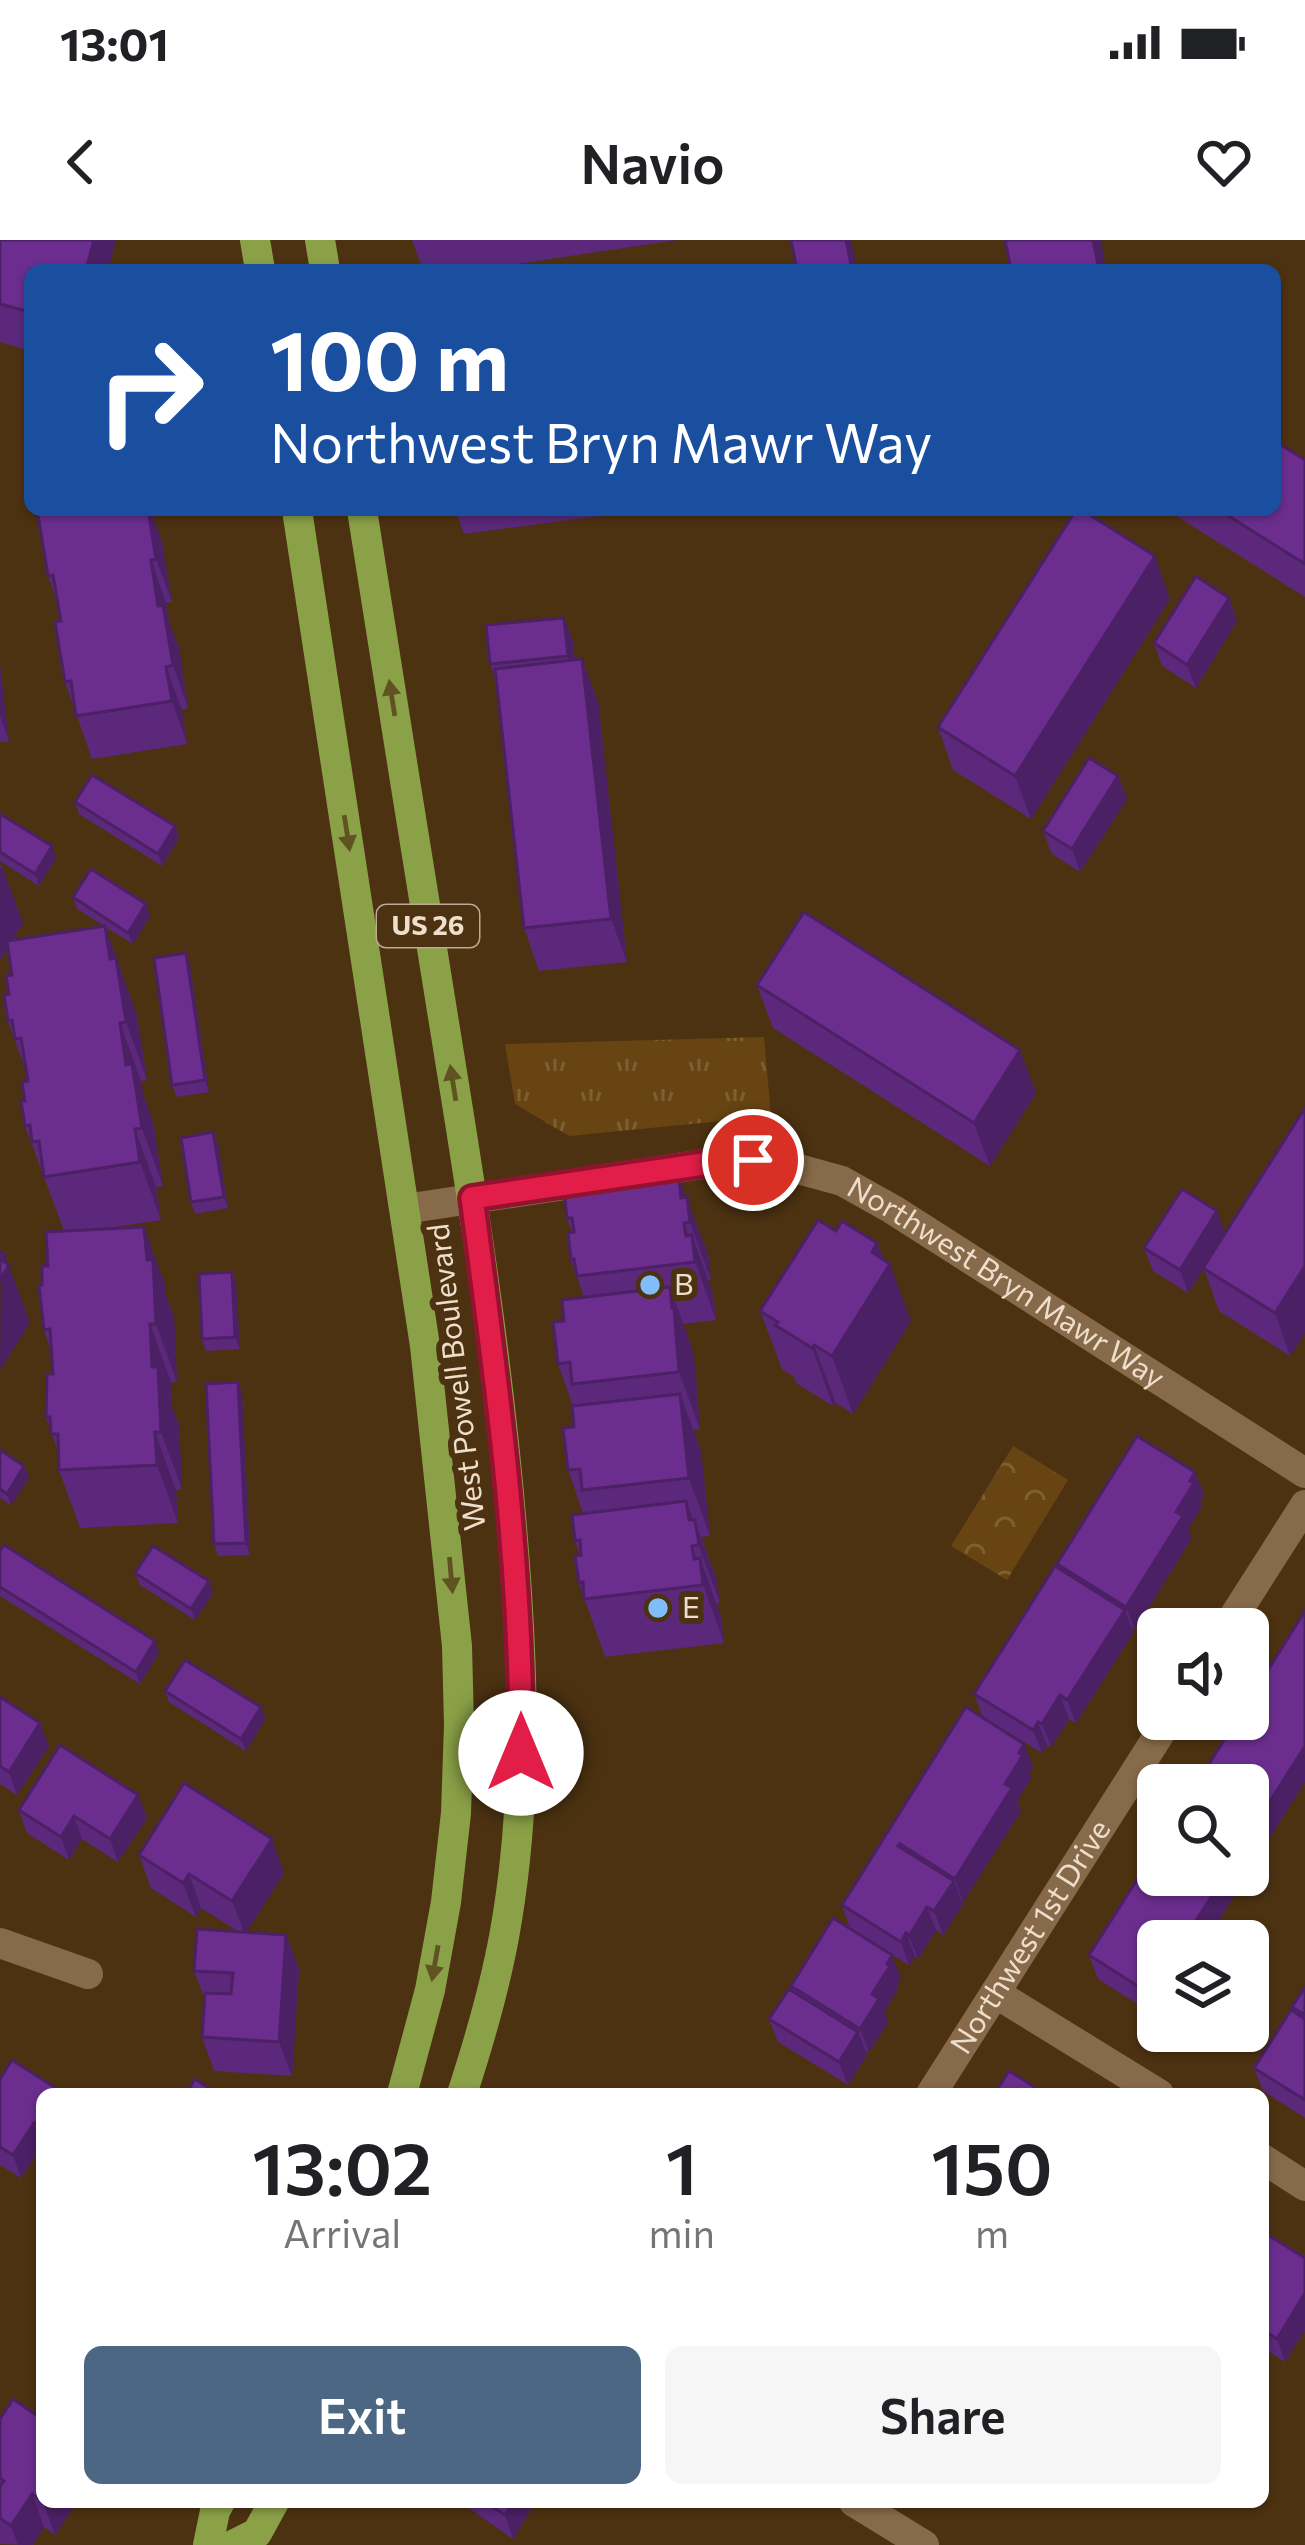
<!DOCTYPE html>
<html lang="en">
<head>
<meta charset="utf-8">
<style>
	:root { --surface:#fff; --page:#f6f6f6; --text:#202124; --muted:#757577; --accent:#4c6784 }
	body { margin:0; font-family:Commissioner,sans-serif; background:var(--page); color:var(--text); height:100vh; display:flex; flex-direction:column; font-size:45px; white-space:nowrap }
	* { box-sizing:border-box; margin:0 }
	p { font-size:39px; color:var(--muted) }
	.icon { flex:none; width:66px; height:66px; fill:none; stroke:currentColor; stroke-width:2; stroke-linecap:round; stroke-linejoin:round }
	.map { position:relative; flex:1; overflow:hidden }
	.drawer { position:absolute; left:36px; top:1848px; width:1233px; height:420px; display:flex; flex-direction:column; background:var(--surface); border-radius:18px; box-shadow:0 3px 9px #0004 }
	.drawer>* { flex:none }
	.top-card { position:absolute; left:24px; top:24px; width:1257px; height:252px; border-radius:18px; box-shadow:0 3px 9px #0004; background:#1a4fa0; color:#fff; overflow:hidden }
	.buttons { position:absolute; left:1137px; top:1368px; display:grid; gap:24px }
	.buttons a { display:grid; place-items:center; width:132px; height:132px; border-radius:18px; background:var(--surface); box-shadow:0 3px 9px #0004; font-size:60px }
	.pin { position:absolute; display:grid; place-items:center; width:102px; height:102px; color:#fff; margin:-51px; border:6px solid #fff; border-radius:50%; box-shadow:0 3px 12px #0007 }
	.me { position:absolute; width:132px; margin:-66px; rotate:0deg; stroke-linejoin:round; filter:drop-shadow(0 0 9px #0008) }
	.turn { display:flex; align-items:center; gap:42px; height:252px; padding:0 48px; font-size:54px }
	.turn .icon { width:156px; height:156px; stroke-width:2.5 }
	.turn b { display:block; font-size:84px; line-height:102px }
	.eta { display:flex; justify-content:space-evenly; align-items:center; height:204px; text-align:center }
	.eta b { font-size:72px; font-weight:600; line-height:84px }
	.button { display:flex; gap:24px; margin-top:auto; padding:24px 48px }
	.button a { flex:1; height:138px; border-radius:18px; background:var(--accent); color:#fff; font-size:48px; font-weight:600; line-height:138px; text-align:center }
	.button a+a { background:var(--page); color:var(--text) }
	.status { display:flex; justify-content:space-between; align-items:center; height:84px; padding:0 60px; background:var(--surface); direction:ltr }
	.status svg { height:33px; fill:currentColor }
	header { display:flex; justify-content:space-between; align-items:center; height:156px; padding:0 48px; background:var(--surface); font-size:54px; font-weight:600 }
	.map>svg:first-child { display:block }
	.grass { fill:url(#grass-tufts) }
	.park { fill:url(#park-crowns) }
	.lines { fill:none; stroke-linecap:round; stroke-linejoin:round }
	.minor { stroke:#876a49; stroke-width:30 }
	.primary { stroke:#8ba147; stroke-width:30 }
	.wall { fill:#5c287b }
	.shaded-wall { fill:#4b2064 }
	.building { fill:#6b2e8f; stroke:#4b2064; stroke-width:3 }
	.oneway { fill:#5f5321 }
	.route-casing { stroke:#92132f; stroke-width:30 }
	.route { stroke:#e11d48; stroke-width:21 }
	.poi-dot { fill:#81bdfa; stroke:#4c3211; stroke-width:4.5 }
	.labels { text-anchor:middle; stroke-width:12; stroke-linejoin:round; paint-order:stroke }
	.shield { fill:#4c3211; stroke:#bdaa94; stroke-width:3 }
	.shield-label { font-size:27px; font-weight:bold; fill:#eedecc }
	.poi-label { font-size:30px; fill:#eedecc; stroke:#4c3211; text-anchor:start }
	.street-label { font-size:30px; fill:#eedecc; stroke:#4c3211 }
</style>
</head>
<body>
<div class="status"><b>13:01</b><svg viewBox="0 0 49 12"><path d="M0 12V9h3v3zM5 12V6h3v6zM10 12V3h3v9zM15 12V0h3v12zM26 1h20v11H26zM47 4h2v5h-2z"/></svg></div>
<header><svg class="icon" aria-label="back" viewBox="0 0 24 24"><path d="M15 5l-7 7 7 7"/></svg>Navio<svg class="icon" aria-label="heart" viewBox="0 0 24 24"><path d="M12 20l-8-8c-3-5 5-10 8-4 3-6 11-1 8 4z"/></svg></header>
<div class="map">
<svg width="1305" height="2305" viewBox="0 0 1305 2305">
	<defs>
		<pattern id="grass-tufts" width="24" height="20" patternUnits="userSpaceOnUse" patternTransform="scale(3)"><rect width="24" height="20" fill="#684412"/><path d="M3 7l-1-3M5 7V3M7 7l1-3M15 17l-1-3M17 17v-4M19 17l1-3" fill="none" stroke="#7e5f33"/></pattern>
		<pattern id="park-crowns" width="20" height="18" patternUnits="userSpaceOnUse" patternTransform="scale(3)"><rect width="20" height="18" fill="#684412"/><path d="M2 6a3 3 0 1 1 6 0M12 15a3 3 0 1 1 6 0" fill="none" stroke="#7e5f33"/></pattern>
	</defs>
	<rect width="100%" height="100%" fill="#4c3211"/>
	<polygon class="grass" points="764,797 771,876 569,896 515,864 505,804"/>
	<polygon class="park" points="1013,1206 1068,1240 1007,1340 951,1306"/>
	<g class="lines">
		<g class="minor">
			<path id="s1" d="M405 969 717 922 753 920 784 925 842 941 892 969 1305 1233"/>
			<polyline points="1226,1389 1305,1265"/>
			<polyline points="0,1703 88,1734"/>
			<polyline points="995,1753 1159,1854"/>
			<path id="s2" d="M931 1854 1169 1479"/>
			<polyline points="1263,1919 1305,1946"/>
			<polyline points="854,2262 924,2305"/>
		</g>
		<g class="primary">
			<polyline points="255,0 260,30"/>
			<polyline points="320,0 325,30"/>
			<polyline points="297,270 425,1106 457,1406 459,1485 456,1573 446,1662 430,1750 402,1854"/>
			<path d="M362 270C393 464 423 657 455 851 479 1000 501 1149 513 1300 524 1432 528 1566 504 1697 494 1751 479 1802 462 1854"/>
			<polyline points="208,2305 215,2271 220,2262"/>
			<polyline points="233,2305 257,2293 274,2262"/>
		</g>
	</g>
	<g class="wall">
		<polygon points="0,0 116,0 110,22 30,30 30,111 0,102"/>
		<polygon points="412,0 677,0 477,30 423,30"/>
		<polygon points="1305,220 1305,357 1167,270 1275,270"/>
		<polygon points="455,270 644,270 464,294"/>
		<polygon points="162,302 172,362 166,363 169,382 179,408 188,468 182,470 187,504 92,519 65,442 58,364 48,336"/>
		<polygon points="1229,358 1237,381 1196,448 1162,426 1154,403"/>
		<polygon points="1170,359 1031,579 953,530 938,487"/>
		<polygon points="564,378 573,401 575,420 582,419 598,462 627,722 539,731 524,688 497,443 490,424"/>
		<polygon points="0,426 9,502 0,502"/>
		<polygon points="1118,536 1127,559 1080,632 1052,614 1043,591"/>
		<polygon points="75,562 175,586 179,598 162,626 79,574"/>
		<polygon points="0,574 56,618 39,646 0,621"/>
		<polygon points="0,624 23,683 12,700 104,686 77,669 73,657 146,664 150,676 133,704 105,687 137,776 147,840 141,841 143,854 153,882 163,946 156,947 161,980 102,989 165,1044 166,1056 174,1077 177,1142 171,1142 172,1167 179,1185 182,1249 176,1250 178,1283 80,1288 59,1230 59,1214 46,1178 53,1134 51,1111 44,1090 42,1045 48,1026 64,991 25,886 25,861 28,841 26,831 8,781 12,735 8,708 0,720"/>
		<polygon points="190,725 209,852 177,857 172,845"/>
		<polygon points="757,745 1036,853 990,926 773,788"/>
		<polygon points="1305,868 1305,1093 1290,1116 1219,1071 1204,1029 1188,1053 1153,1031 1144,1008 1217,971 1225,994"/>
		<polygon points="213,892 218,904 228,968 195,974 191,962"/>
		<polygon points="686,957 708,1014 711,1040 708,1040 713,1053 716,1080 683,1084 695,1126 700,1189 693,1190 701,1211 710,1296 701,1297 716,1337 720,1363 716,1363 721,1376 724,1403 605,1417 579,1343 580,1315 575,1301 583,1273 568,1230 574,1187 573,1166 558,1124 564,1081 584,1057 571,1020 572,993 567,978"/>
		<polygon points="836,991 877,1003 911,1081 853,1174 836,1163 833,1166 796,1143 794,1137 782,1129 760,1071"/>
		<polygon points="232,1032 236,1044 240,1109 206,1111 202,1099"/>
		<polygon points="242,1154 250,1315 218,1316 214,1304"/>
		<polygon points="0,1210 24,1226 29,1238 11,1265 0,1258"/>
		<polygon points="1195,1232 1204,1255 1200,1261 1202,1266 1188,1289 1191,1299 1135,1390 1132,1388 1133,1393 1076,1483 1069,1479 1051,1507 1047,1505 1042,1513 983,1477 974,1454 1058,1328 1057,1324"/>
		<polygon points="0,1311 155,1401 159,1413 140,1444 0,1356"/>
		<polygon points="135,1333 209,1341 213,1353 195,1380 140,1345"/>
		<polygon points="165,1451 261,1467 265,1479 246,1511 169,1462"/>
		<polygon points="0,1457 49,1506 17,1555 0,1544"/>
		<polygon points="966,1467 1024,1504 1033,1527 1029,1533 1031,1538 1017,1561 1021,1571 963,1662 961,1660 963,1664 943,1695 936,1690 918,1719 915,1716 909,1725 863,1696 901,1738 897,1744 898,1749 884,1772 888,1782 869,1812 865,1810 867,1815 848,1845 778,1802 769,1779 793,1751 791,1746 850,1688 842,1665"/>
		<polygon points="138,1555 147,1578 118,1622 82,1599 69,1620 27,1593 19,1570"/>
		<polygon points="139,1615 284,1633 246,1692 286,1695 299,1729 292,1836 214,1831 202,1797 205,1759 194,1731 239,1692 201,1668 196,1677 151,1648"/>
		<polygon points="1158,1635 1230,1635 1236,1653 1206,1701 1158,1701 1158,1777 1098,1739 1089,1715"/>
		<polygon points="1305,1747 1305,1878 1263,1851 1254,1828 1294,1772 1292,1767"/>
		<polygon points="0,1839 42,1854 42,1906 21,1938 0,1925"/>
		<polygon points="1263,1992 1305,2018 1305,2090 1285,2122 1263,2108"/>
		<polygon points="0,2179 42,2179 42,2262 77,2262 55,2295 44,2287 33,2305 0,2304"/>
		<polygon points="460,2262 535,2262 513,2299"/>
	</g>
	<g class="shaded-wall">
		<polygon points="94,0 116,0 110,22 113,30 86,30"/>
		<polygon points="846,0 851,0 857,30 852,30"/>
		<polygon points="1093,0 1101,0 1106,30 1099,30"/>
		<polygon points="143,270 151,270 162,302 172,362 156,319"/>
		<polygon points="1155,316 1170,359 1031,579 1015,536"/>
		<polygon points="151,320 166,363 169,382 179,408 188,468 173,425 158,366"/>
		<polygon points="1229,358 1237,381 1196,448 1187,425"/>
		<polygon points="564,378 573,401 576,440 568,416"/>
		<polygon points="582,419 598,462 627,722 611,679"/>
		<polygon points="0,426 9,502 0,475"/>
		<polygon points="166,427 182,470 187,504 172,461"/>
		<polygon points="1118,536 1127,559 1080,632 1072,609"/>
		<polygon points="175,586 179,598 162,626 158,614"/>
		<polygon points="52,606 56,618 39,646 35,634"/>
		<polygon points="2,626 23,683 0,720 0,629"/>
		<polygon points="146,664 150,676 133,704 128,693"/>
		<polygon points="105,686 137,776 147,840 126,782 110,719"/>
		<polygon points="186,713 190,725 209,852 205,840"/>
		<polygon points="120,783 141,841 143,854 153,882 163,946 142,888 126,825"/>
		<polygon points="1020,810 1036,853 990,926 974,883"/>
		<polygon points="135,889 156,947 161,980 140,922"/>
		<polygon points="213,892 218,904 228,968 224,957"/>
		<polygon points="679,938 708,1014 711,1040 681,958"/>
		<polygon points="1217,971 1226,995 1188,1053 1180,1030"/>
		<polygon points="684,983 693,1008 692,995 713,1053 716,1080 686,996"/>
		<polygon points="144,987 165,1044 166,1056 174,1077 177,1142 156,1084 147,1020"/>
		<polygon points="877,1003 887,1028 890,1024 911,1081 853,1174 832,1116 872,1012"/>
		<polygon points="5,1015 30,1083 0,1130 1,1020"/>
		<polygon points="1305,1026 1305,1093 1290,1116 1275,1073"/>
		<polygon points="232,1032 236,1044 240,1109 235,1097"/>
		<polygon points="670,1047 691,1105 695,1126 700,1189 679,1132"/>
		<polygon points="150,1084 171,1142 172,1167 179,1185 182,1249 161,1192 152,1127"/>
		<polygon points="814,1105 836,1163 833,1166 812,1108"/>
		<polygon points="238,1142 242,1154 250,1315 246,1303"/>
		<polygon points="680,1154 701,1211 710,1296 689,1238"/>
		<polygon points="155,1192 176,1250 178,1283 157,1225"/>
		<polygon points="24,1226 29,1238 11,1265 7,1254"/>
		<polygon points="1195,1232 1204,1255 1200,1261 1202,1266 1188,1289 1191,1299 1135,1390 1126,1367"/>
		<polygon points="686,1261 716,1337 720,1363 689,1280"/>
		<polygon points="692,1306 701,1331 700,1318 721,1376 724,1403 694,1319"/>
		<polygon points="209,1341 213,1353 195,1380 191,1369"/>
		<polygon points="1125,1370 1133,1393 1076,1483 1067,1460"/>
		<polygon points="155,1401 159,1413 140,1444 136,1432"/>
		<polygon points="1060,1455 1069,1479 1051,1507 1042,1484"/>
		<polygon points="261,1467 265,1479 246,1511 241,1499"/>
		<polygon points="1038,1482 1047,1505 1042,1513 1033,1490"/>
		<polygon points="40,1483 49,1506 17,1555 9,1532"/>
		<polygon points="1024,1504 1033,1527 1029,1533 1031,1538 1017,1561 1021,1571 963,1662 955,1639"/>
		<polygon points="1305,1506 1305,1542 1251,1628 1248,1620 1248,1596"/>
		<polygon points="138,1555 147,1578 118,1622 110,1599"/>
		<polygon points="74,1576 82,1599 69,1620 61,1597"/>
		<polygon points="272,1599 284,1633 245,1695 232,1661"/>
		<polygon points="189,1634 201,1668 196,1677 183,1643"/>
		<polygon points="1225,1635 1230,1635 1236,1653 1206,1701 1183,1701"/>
		<polygon points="954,1641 963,1664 943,1695 934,1671"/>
		<polygon points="927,1667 936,1690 918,1719 909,1696"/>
		<polygon points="906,1693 915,1716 909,1725 901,1702"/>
		<polygon points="286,1695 299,1729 292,1836 279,1802"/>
		<polygon points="892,1715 901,1738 897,1744 898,1749 884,1772 888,1782 869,1812 860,1789 872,1754"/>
		<polygon points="1158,1741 1158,1777 1150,1754"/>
		<polygon points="858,1792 867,1815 848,1845 839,1822"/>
		<polygon points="34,1883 42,1906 21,1938 13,1915"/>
		<polygon points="1305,2053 1305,2090 1285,2122 1277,2099"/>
		<polygon points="32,2254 44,2287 33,2305 18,2305 11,2286"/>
		<polygon points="43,2262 77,2262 55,2295"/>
		<polygon points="513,2262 535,2262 513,2299 505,2275"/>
	</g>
	<g class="building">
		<polygon points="0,0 94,0 86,30 30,30 30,72 0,64"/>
		<polygon points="791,0 846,0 852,30 797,30"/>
		<polygon points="1005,0 1093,0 1099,30 1011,30"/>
		<polygon points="1275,201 1305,220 1305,324 1219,270 1275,270"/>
		<polygon points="42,270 148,270 156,319 151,320 158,366 163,365 173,425 166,427 172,461 76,476 71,441 65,442 55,382 61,381 53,335 48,336 38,275 43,274"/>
		<polygon points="1076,270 1082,270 1155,316 1015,536 938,487"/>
		<polygon points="1196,336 1229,358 1187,425 1154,403"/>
		<polygon points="564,378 568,416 490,424 486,385"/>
		<polygon points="582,419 611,679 524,688 495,429"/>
		<polygon points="1089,518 1118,536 1072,609 1043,591"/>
		<polygon points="92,535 175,586 158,614 75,562"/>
		<polygon points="0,574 52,606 35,634 0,612"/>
		<polygon points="91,629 146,664 128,693 73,657"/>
		<polygon points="804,672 1020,810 974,883 757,745"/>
		<polygon points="105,686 110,719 116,718 126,782 120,783 126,825 132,824 142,888 135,889 140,922 44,937 39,901 32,902 30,885 25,886 21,861 25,861 22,842 28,841 21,798 15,799 12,780 8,781 4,755 9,754 6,736 12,735 7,701"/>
		<polygon points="186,713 205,840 172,845 154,718"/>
		<polygon points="1305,868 1305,1026 1275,1073 1203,1028"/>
		<polygon points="213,892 224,957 191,962 181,898"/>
		<polygon points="679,938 681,958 687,957 690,982 684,983 686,996 692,995 695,1022 577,1036 574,1019 571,1020 568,993 574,992 572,978 567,978 564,952"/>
		<polygon points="1182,949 1217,971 1180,1030 1144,1008"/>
		<polygon points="818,980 836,991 842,981 877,1003 872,1012 890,1024 832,1116 814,1105 812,1108 775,1085 778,1082 760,1071"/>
		<polygon points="144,987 147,1020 153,1020 156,1084 150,1084 152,1127 158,1127 161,1192 155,1192 157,1225 59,1230 58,1194 51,1194 50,1177 46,1178 47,1134 53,1134 50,1089 44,1090 39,1046 42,1045 42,1026 48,1026 46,992"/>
		<polygon points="0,1012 5,1015 1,1020 9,1025 0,1040"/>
		<polygon points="232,1032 235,1097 202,1099 199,1034"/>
		<polygon points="670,1047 672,1068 674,1068 679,1132 572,1144 570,1122 558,1124 553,1082 564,1081 562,1060"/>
		<polygon points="238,1142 246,1303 214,1304 206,1144"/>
		<polygon points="680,1154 689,1238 582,1250 580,1229 568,1230 563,1188 574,1187 572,1166"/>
		<polygon points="1137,1196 1195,1232 1190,1241 1194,1243 1176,1272 1183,1276 1126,1367 1057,1324"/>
		<polygon points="0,1210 24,1226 7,1254 0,1249"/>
		<polygon points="686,1261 689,1280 695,1280 699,1305 692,1306 694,1319 700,1318 703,1345 584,1359 583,1342 579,1343 575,1316 581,1315 580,1300 575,1301 572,1275"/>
		<polygon points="4,1305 155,1401 136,1432 0,1347 0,1311"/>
		<polygon points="153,1306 209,1341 191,1369 135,1333"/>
		<polygon points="1055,1326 1125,1370 1067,1460 1060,1455 1042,1484 1038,1482 1033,1490 974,1454"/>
		<polygon points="1305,1371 1305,1506 1248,1596 1248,1545 1196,1545 1237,1479 1248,1479 1248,1462"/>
		<polygon points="185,1420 261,1467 241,1499 165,1451"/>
		<polygon points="0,1457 40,1483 9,1532 0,1526"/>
		<polygon points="966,1467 1024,1504 1019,1513 1023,1515 1005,1544 1012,1548 955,1639 900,1604 898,1606 954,1641 934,1671 927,1667 909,1696 906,1693 901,1702 842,1665"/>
		<polygon points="60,1505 138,1555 110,1599 74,1576 61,1597 19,1570"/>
		<polygon points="184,1543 272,1599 232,1661 189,1634 183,1643 139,1615"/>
		<polygon points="1158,1607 1158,1635 1225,1635 1183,1701 1158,1701 1158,1741 1150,1754 1089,1715"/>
		<polygon points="833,1678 892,1715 887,1724 890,1726 872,1754 879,1759 860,1789 791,1746"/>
		<polygon points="197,1689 286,1695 279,1802 202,1797 205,1753 231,1754 233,1733 194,1731"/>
		<polygon points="1305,1747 1305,1775 1292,1767"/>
		<polygon points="789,1749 858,1792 839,1822 769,1779"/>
		<polygon points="1291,1770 1305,1779 1305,1860 1254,1828"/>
		<polygon points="12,1820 62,1852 60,1854 42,1854 42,1883 40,1886 34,1883 13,1915 0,1907 0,1839"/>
		<polygon points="1009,1831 1046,1854 994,1854"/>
		<polygon points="195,1839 218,1854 186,1854"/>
		<polygon points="1263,1992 1305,2018 1305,2053 1277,2099 1263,2090"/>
		<polygon points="13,2159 42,2179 42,2260 32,2254 11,2286 0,2278 0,2246 4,2241 0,2238 0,2179"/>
		<polygon points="485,2262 513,2262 505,2275"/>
	</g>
	<defs><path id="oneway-solid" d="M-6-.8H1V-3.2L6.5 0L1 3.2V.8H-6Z" transform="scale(3)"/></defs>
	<g class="oneway">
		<use href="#oneway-solid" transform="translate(392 458) rotate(-99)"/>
		<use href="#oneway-solid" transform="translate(347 593) rotate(81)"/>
		<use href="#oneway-solid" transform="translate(453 843) rotate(-99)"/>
		<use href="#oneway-solid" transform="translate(451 1335) rotate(85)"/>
		<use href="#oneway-solid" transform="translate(435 1723) rotate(100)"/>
	</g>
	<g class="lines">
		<defs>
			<path id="route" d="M521 1513C522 1326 497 1143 472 958L717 922 753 920"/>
		</defs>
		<use href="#route" class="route-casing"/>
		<use href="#route" class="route"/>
	</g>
	<g class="poi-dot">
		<circle cx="650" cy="1045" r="12"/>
		<circle cx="658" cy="1368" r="12"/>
	</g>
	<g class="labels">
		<rect class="shield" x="377" y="665" width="102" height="42" rx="9"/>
		<g class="shield-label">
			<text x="428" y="695">US 26</text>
		</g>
		<g class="poi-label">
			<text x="674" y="1055">B</text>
			<text x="682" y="1378">E</text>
		</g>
		<g class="street-label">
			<text dy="10" stroke="none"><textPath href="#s1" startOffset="636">Northwest Bryn Mawr Way</textPath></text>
			<text transform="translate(457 1137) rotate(-97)" y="10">West Powell Boulevard</text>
			<text dy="10" stroke="none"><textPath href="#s2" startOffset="186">Northwest 1st Drive</textPath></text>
		</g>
	</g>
</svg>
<div class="buttons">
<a><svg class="icon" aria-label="sound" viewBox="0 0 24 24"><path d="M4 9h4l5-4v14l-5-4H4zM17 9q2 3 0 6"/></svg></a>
<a><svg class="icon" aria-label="search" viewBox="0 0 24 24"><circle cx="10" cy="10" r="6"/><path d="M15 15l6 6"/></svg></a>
<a><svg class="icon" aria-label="layers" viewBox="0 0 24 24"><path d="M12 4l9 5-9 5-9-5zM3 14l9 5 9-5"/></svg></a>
</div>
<div class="pin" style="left:753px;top:920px;background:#d93025"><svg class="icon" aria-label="arrive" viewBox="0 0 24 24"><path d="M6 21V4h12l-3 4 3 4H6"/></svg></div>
<svg class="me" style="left:521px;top:1513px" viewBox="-20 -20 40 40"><circle r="19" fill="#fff"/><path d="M0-13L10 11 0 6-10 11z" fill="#e11d48"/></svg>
<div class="top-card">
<div class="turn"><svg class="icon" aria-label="right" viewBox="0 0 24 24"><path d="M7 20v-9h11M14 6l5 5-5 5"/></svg><div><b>100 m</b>Northwest Bryn Mawr Way</div></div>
</div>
<section class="drawer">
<div class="eta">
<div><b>13:02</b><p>Arrival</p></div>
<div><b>1</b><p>min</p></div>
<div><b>150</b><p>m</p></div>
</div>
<div class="button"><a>Exit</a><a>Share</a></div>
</section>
</div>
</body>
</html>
